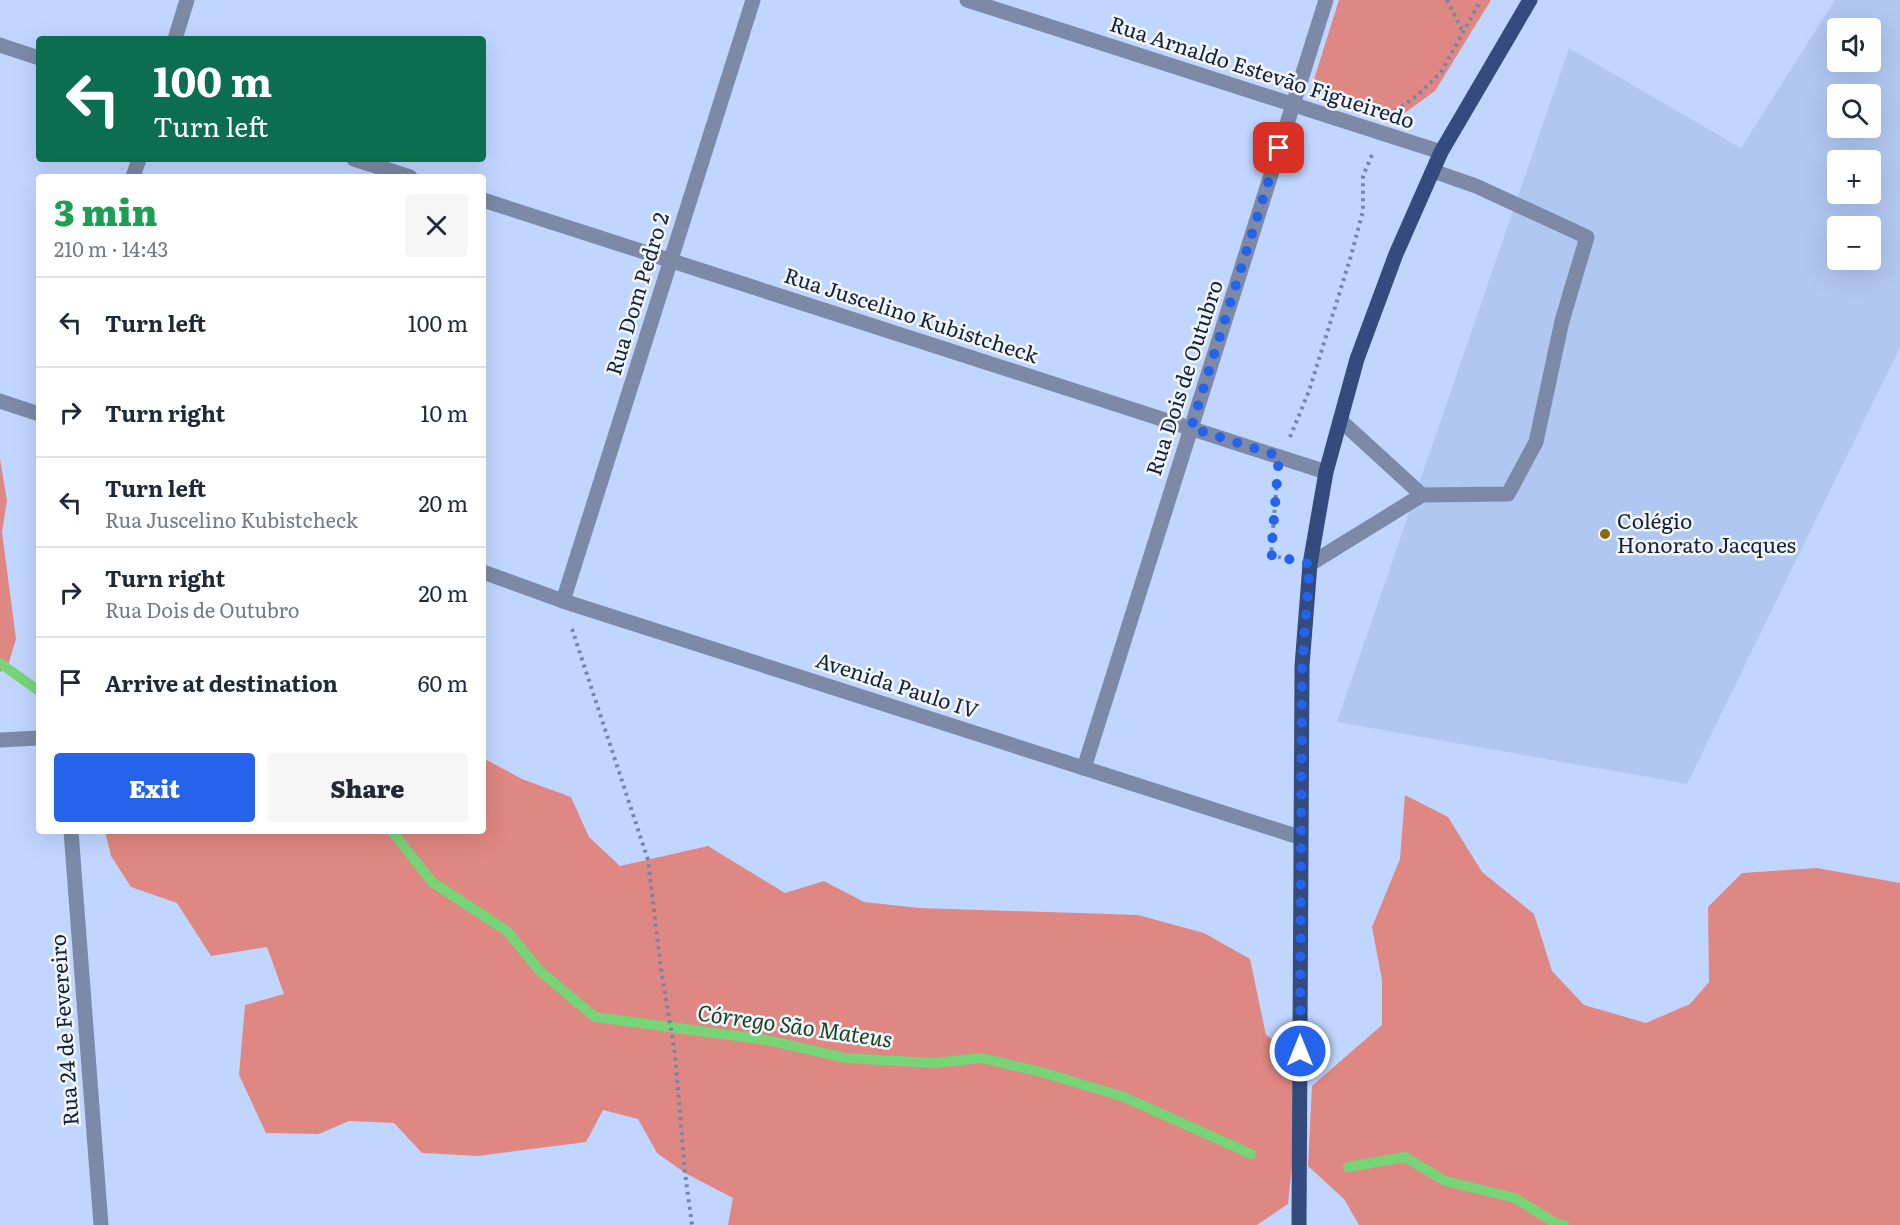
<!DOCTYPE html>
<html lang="en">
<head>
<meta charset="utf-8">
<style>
	:root { --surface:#fff; --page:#f6f6f7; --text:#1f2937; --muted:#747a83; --line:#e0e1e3; --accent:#2563eb }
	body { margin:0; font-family:Literata,serif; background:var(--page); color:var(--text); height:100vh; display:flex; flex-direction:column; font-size:22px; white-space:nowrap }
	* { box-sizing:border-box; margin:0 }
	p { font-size:20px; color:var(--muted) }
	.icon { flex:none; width:33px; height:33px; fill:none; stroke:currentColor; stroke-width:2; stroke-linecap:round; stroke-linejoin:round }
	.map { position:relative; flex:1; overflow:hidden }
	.panel { position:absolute; left:36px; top:174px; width:450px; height:660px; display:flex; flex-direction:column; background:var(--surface); border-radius:6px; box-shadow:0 6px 24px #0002 }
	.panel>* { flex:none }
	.hud { position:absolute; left:36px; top:36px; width:450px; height:126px; border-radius:6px; box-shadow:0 6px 24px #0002; background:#0b6e4f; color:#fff; overflow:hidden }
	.fabs { position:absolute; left:1827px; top:18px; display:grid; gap:12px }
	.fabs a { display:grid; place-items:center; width:54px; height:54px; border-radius:6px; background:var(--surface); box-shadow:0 6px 24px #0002; font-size:30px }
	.pin { position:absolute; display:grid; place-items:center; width:51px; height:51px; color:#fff; margin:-26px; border-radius:12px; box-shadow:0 3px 9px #0006 }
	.me { position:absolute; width:66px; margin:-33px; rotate:0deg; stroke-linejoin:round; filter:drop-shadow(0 0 4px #0008) }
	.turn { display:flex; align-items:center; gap:21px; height:126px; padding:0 18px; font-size:27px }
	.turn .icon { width:78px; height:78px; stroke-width:2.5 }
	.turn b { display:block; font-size:42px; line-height:51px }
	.round { display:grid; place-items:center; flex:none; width:63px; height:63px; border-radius:6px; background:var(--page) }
	.summary { display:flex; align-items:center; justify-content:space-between; height:102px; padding:0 18px }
	h1 { font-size:36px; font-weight:800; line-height:45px; color:#1e9e55 }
	.primary-button { display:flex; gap:12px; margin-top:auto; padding:12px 18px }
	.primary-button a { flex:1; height:69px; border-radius:6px; background:var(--accent); color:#fff; font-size:24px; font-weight:800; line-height:69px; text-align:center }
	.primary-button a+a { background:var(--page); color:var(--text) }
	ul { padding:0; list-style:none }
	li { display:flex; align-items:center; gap:18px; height:90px; padding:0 18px; border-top:2px solid var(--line) }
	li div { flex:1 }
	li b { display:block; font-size:22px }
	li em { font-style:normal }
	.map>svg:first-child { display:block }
	.built { fill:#b0c7f2; fill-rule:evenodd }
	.green { fill:#df8782 }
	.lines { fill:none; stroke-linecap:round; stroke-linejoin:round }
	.stream { stroke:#77d577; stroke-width:10 }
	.path { stroke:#7485a7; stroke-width:4; stroke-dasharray:3 4.5; stroke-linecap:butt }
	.minor { stroke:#7c8aa7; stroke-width:15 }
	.major { stroke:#344c7d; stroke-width:15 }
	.route { stroke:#2563eb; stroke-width:10; stroke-dasharray:0 18 }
	.poi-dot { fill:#8d690c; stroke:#f2f6fd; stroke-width:2 }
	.labels { text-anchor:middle; stroke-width:5; stroke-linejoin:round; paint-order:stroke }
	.street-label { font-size:21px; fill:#142039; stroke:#f2f6fd }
	.poi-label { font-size:21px; fill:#142039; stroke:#f2f6fd; text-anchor:start }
	.water-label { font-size:22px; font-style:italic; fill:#1a3f1b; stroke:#f2f6fd }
</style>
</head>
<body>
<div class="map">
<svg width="1900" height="1225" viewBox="0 0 1900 1225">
	<rect width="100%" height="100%" fill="#c1d6ff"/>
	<path class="built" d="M1835 0H1900V347L1687 784 1337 722 1569 48 1741 148ZM1838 28H1870V62H1838ZM1838 94H1870V128H1838ZM1838 160H1870V194H1838ZM1838 226H1870V260H1838Z"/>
	<g class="green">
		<polygon points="1339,0 1491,0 1435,91 1399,117 1311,89"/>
		<polygon points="0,459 7,501 2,532 16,639 7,669 0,672"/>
		<polygon points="483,758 522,779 571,797 589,837 620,866 708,846 785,893 824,881 864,902 919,908 1138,915 1204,933 1250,959 1266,1035 1293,1053 1292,1165 1288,1204 1257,1225 728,1225 733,1198 685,1173 657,1153 638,1119 603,1110 586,1142 478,1156 422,1153 394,1123 349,1121 319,1134 266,1133 239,1075 245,1005 284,994 267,947 211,956 177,903 131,887 111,856 105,831 483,831"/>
		<polygon points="1405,795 1448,817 1482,872 1534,914 1552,971 1584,1005 1646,1023 1690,1004 1709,982 1708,907 1742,873 1817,868 1900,883 1900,1225 1359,1225 1344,1199 1308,1166 1312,1086 1382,1025 1382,980 1372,927 1400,859"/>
	</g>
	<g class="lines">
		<g class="stream">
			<polyline points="0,663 39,691"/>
			<polyline points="392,831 432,882 507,931 540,971 595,1017 767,1040 846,1058 933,1063 982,1058 1041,1072 1124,1097 1251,1154"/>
			<polyline points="1348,1167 1405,1157 1445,1181 1515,1198 1557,1224 1564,1225"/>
		</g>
		<g class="path">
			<polyline points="1447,0 1463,32"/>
			<polyline points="1395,111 1419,94 1441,72 1481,0"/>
			<polyline points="1290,437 1309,391 1351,256 1363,211 1363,176 1372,155"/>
			<polyline points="1277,480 1271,555 1286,559"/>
			<polyline points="572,629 648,860 661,969 675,1054 685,1173 692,1225"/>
		</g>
		<g class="minor">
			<polyline points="967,0 1441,152"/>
			<polyline points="175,39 187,0"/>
			<polyline points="0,45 39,58"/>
			<polyline points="354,159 410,177"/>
			<polyline points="133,177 139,159"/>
			<polyline points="483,200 1326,472"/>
			<polyline points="0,401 39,414"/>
			<polyline points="1340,420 1422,495"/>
			<polyline points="1310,564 1422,495 1508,494 1536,442 1562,321 1587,237 1476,186 1433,171"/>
			<polyline points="483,572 563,601 1299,837"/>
			<polyline points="563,601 753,0"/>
			<polyline points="0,740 39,738"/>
			<polyline points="1084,768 1326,0"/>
			<polyline points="71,831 101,1225"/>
		</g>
		<polyline class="major" points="1299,1225 1302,666 1310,564 1326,472 1357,359 1396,254 1441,152 1530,0"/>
	</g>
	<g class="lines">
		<polyline class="route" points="1279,148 1191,428 1279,456 1271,555 1310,564 1302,666 1300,1051"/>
	</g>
	<circle class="poi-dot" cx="1605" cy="534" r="6"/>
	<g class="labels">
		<g class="street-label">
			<text transform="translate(1262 73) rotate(18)" y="7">Rua Arnaldo Estevão Figueiredo</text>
			<text transform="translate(638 294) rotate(-73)" y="7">Rua Dom Pedro 2</text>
			<text transform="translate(911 316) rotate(18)" y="7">Rua Juscelino Kubistcheck</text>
			<text transform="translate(1185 378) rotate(-72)" y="7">Rua Dois de Outubro</text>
			<text transform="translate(897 686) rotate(18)" y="7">Avenida Paulo IV</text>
			<text transform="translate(65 1030) rotate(-94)" y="7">Rua 24 de Fevereiro</text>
		</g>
		<g class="poi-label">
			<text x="1617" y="529">Colégio<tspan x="1617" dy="24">Honorato Jacques</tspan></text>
		</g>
		<g class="water-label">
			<text transform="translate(795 1026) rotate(8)" y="8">Córrego São Mateus</text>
		</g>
	</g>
</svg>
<div class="fabs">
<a><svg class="icon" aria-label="sound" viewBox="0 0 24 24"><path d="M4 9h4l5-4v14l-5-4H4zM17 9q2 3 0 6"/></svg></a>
<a><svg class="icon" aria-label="search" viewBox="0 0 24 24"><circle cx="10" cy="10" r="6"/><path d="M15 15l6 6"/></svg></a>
<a>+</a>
<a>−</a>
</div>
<div class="pin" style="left:1279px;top:148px;background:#d93025"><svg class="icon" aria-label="arrive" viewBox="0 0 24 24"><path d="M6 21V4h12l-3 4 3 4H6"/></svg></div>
<svg class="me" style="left:1300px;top:1051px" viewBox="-20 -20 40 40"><circle r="17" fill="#2563eb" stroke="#fff" stroke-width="3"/><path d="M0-11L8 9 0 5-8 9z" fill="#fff"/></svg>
<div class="hud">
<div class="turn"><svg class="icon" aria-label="left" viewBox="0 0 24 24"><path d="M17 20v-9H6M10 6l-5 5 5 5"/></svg><div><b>100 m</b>Turn left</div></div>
</div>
<section class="panel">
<div class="summary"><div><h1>3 min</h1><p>210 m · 14:43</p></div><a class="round"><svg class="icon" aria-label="close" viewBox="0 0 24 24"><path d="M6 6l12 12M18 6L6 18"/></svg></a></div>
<ul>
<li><svg class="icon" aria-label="left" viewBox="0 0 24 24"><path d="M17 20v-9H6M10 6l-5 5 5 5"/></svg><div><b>Turn left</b></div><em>100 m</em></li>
<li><svg class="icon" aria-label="right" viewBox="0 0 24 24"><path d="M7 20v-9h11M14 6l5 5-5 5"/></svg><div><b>Turn right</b></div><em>10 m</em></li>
<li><svg class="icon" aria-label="left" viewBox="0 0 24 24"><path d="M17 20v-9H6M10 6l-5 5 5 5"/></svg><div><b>Turn left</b><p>Rua Juscelino Kubistcheck</p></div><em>20 m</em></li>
<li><svg class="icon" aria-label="right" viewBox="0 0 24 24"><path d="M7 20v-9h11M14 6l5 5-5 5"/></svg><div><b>Turn right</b><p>Rua Dois de Outubro</p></div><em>20 m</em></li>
<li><svg class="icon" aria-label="arrive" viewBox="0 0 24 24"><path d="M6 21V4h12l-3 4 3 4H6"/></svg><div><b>Arrive at destination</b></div><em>60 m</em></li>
</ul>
<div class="primary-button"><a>Exit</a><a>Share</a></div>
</section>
</div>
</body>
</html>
